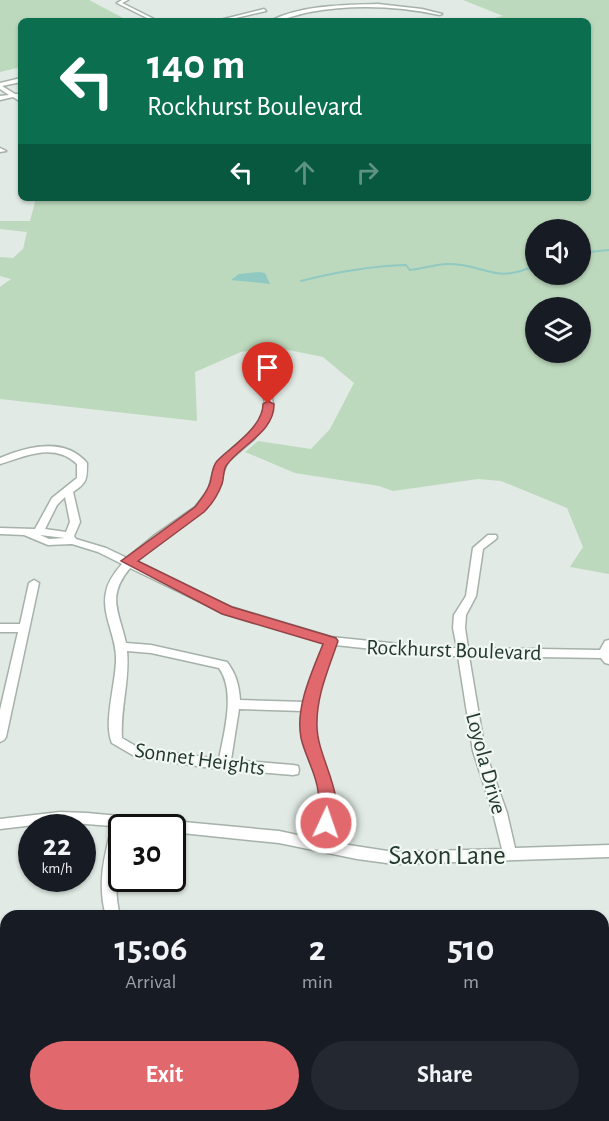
<!DOCTYPE html>
<html lang="en">
<head>
<meta charset="utf-8">
<style>
	:root { --surface:#171b24; --page:#242831; --text:#f1f3f6; --muted:#9ea1a6; --accent:#e1686d }
	body { margin:0; font-family:"Alegreya Sans",sans-serif; background:var(--page); color:var(--text); height:100vh; display:flex; flex-direction:column; font-size:22px; white-space:nowrap }
	* { box-sizing:border-box; margin:0 }
	p { font-size:20px; color:var(--muted) }
	.icon { flex:none; width:33px; height:33px; fill:none; stroke:currentColor; stroke-width:2; stroke-linecap:round; stroke-linejoin:round }
	.map { position:relative; flex:1; overflow:hidden }
	.side { position:absolute; left:0px; top:910px; width:609px; height:212px; display:flex; flex-direction:column; background:var(--surface); border-radius:18px 18px 0 0; box-shadow:0 2px 4px #0004 }
	.side>* { flex:none }
	.guide { position:absolute; left:18px; top:18px; width:573px; height:183px; border-radius:9px; box-shadow:0 2px 4px #0004; background:#0b6e4f; color:#fff; overflow:hidden }
	.controls { position:absolute; left:525px; top:219px; display:grid; gap:12px }
	.controls a { display:grid; place-items:center; width:66px; height:66px; border-radius:50%; background:var(--surface); box-shadow:0 2px 4px #0004; font-size:30px }
	.speed { position:absolute; left:18px; top:814px; display:flex; gap:12px; font-size:30px; font-weight:700; text-align:center }
	.speed>* { display:grid; place-content:center; width:78px; height:78px; border-radius:50%; background:var(--surface); box-shadow:0 2px 4px #0004; line-height:1 }
	.speed small { font-size:15px; font-weight:400 }
	.speed .limit { border:3px solid #111; border-radius:9px; background:#fff; color:#111 }
	.pin { position:absolute; display:grid; place-items:center; width:51px; height:51px; color:#fff; margin:-62px -26px; border-radius:50% 50% 50% 0; rotate:-45deg; box-shadow:0 0 6px #0007 }
	.pin .icon { rotate:45deg }
	.me { position:absolute; width:66px; margin:-33px; rotate:3deg; stroke-linejoin:round; filter:drop-shadow(0 0 4px #0008) }
	.turn { display:flex; align-items:center; gap:21px; height:126px; padding:0 30px; font-size:27px }
	.turn .icon { width:78px; height:78px; stroke-width:2.5 }
	.turn b { display:block; font-size:42px; line-height:51px }
	.lanes { display:flex; align-items:center; height:57px; padding:0 30px; background:#0003; justify-content:center; gap:30px; direction:ltr }
	.lanes .off { opacity:.35 }
	.eta { display:flex; justify-content:space-evenly; align-items:center; height:102px; text-align:center }
	.eta b { font-size:36px; font-weight:600; line-height:42px }
	.action { display:flex; gap:12px; margin-top:auto; padding:12px 30px }
	.action a { flex:1; height:69px; border-radius:36px; background:var(--accent); color:#fff; font-size:24px; font-weight:600; line-height:69px; text-align:center }
	.action a+a { background:var(--page); color:var(--text) }
	.map>svg:first-child { display:block }
	.green { fill:#bdd9bd; fill-rule:evenodd }
	.water { fill:#90c9c1 }
	.lines { fill:none; stroke-linecap:round; stroke-linejoin:round }
	.stream { stroke:#90c9c1; stroke-width:2 }
	.minor-casing { stroke:#a5b1a9; stroke-width:3 }
	.minor { fill:#fff; fill-rule:evenodd }
	.route { fill:#e1686d; stroke:#924447; stroke-width:1.5 }
	.labels { text-anchor:middle; stroke-width:4.5; stroke-linejoin:round; paint-order:stroke }
	.street-label { font-size:22px; fill:#24382d; stroke:#f1f7f3 }
	.near-street-label { font-size:27px; fill:#24382d; stroke:#f1f7f3 }
</style>
</head>
<body>
<div class="map">
<svg width="609" height="1121" viewBox="0 0 609 1121">
	<rect width="100%" height="100%" fill="#e1eae4"/>
	<g class="green">
		<polygon points="0,0 89,0 129,21 21,21 21,67 0,72"/>
		<path d="M463 0H609V574L570 567 583 547 567 508 501 481 478 479 393 491 379 486 295 473 245 452 258 441 311 449 330 429 354 383 323 357 274 347 241 352 195 372 197 421 0 399V287L11 279 0 276V257L13 258 23 249 27 232 0 229V221H30L36 198H588V21H481L503 16ZM536 230H580V274H536ZM536 308H580V352H536Z"/>
	</g>
	<polygon class="water" points="259,272 265,273 270,284 231,280 239,274"/>
	<g class="lines">
		<g class="stream">
			<polyline points="580,253 609,250"/>
			<path d="M301 281C336 272 370 266 406 265L410 270C423 269 435 264 448 264 486 264 494 285 536 265"/>
		</g>
		<defs>
			<g id="minor">
				<polygon points="122,0 128,0 122,3 158,21 153,21 117,3"/>
				<path d="M378 4 422 9 442 14 440 15C398 6 353 4 310 12 297 14 283 21 270 21 302 5 343 5 378 4Z"/>
				<polygon points="264,9 266,11 223,21 216,21"/>
				<polygon points="21,78 21,82 2,86 15,94 20,94 19,96 21,98 21,102 13,97 0,100 0,96 9,95 0,89 0,83"/>
				<polygon points="0,148 6,151 0,152"/>
				<path d="M266 384 270 387 273 404 270 418 254 439 227 462 216 493 203 511 162 540 136 562 231 607 331 637 439 648H457L453 628 454 615 466 596 473 548 488 535H496L497 537 496 539 483 549 476 596 466 615 465 628 468 648 600 650 605 641 609 640V664L605 663 601 658 469 656 485 751 507 813 515 848 609 845V857L394 864 357 859 279 843 172 832V828L125 827 122 828C122 862 111 880 120 916H106C97 885 104 857 112 826L60 822 0 829V819L60 812 87 813 279 831 316 839 320 818 321 797 318 783 303 736V711L239 709 231 760 293 765 298 766 299 770 298 774 293 775 211 768 136 757 112 743C103 724 116 682 116 660 117 637 101 615 106 592 108 581 115 572 122 564L98 552 72 544 48 545 24 535 0 534V528L35 529 52 498 77 478V464C54 442 26 456 0 464V458C28 446 65 437 87 463 87 479 87 483 73 492L80 522 74 536 76 539 106 548 127 558 155 535 195 507 208 491 215 466 221 458 248 435 262 418 265 404 262 387ZM65 497 70 522 66 532 45 529 57 505ZM40 535 65 538 49 539ZM130 568 223 613 325 643 305 702 240 700C239 685 236 674 227 662L151 645 126 643C119 611 106 597 130 568ZM335 645 439 656H458L473 751 493 813 502 849 394 852 329 842C334 818 336 797 328 774 323 761 317 748 315 734 312 703 325 674 335 645ZM127 651 151 653 219 668C236 691 224 733 219 759L139 748 122 738C120 709 130 680 127 651Z"/>
				<polygon points="34,580 39,583 6,737 4,740 0,742 0,710 18,632 0,632 0,624 20,624 29,583"/>
				<rect x="603" y="1020" width="6" height="14"/>
			</g>
		</defs>
		<use href="#minor" class="minor-casing"/>
		<use href="#minor" class="minor"/>
	</g>
	<path class="route" d="M268 401 274 404C275 432 240 445 226 466 223 471 224 479 222 484 218 495 212 504 204 512L138 561 232 607 336 638 338 641C329 668 316 696 317 726 317 758 348 796 332 828L326 830 319 828C314 817 320 804 318 791 316 773 305 756 301 738 295 707 312 672 323 644L222 614 121 561 195 507C201 499 207 492 210 483 212 475 212 467 217 461 232 446 263 427 263 404Z"/>
	<g class="labels">
		<g class="street-label">
			<text transform="translate(454 649) rotate(2)" y="8">Rockhurst Boulevard</text>
			<text transform="translate(200 758) rotate(8)" y="8">Sonnet Heights</text>
			<text transform="translate(487 763) rotate(75)" y="8">Loyola Drive</text>
		</g>
		<g class="near-street-label">
			<text x="447" y="864">Saxon Lane</text>
		</g>
	</g>
</svg>
<div class="controls">
<a><svg class="icon" aria-label="sound" viewBox="0 0 24 24"><path d="M4 9h4l5-4v14l-5-4H4zM17 9q2 3 0 6"/></svg></a>
<a><svg class="icon" aria-label="layers" viewBox="0 0 24 24"><path d="M12 4l9 5-9 5-9-5zM3 14l9 5 9-5"/></svg></a>
</div>
<div class="speed"><div>22<small>km/h</small></div><div class="limit">30</div></div>
<div class="pin" style="left:268px;top:404px;background:#d93025"><svg class="icon" aria-label="arrive" viewBox="0 0 24 24"><path d="M6 21V4h12l-3 4 3 4H6"/></svg></div>
<svg class="me" style="left:326px;top:823px" viewBox="-20 -20 40 40"><circle r="17" fill="#e1686d" stroke="#fff" stroke-width="3"/><path d="M0-11L8 9 0 5-8 9z" fill="#fff"/></svg>
<div class="guide">
<div class="turn"><svg class="icon" aria-label="left" viewBox="0 0 24 24"><path d="M17 20v-9H6M10 6l-5 5 5 5"/></svg><div><b>140 m</b>Rockhurst Boulevard</div></div>
<div class="lanes"><svg class="icon" aria-label="left" viewBox="0 0 24 24"><path d="M17 20v-9H6M10 6l-5 5 5 5"/></svg><svg class="icon off" aria-label="ahead" viewBox="0 0 24 24"><path d="M12 20V5M6 11l6-6 6 6"/></svg><svg class="icon off" aria-label="right" viewBox="0 0 24 24"><path d="M7 20v-9h11M14 6l5 5-5 5"/></svg></div>
</div>
<section class="side">
<div class="eta">
<div><b>15:06</b><p>Arrival</p></div>
<div><b>2</b><p>min</p></div>
<div><b>510</b><p>m</p></div>
</div>
<div class="action"><a>Exit</a><a>Share</a></div>
</section>
</div>
</body>
</html>
